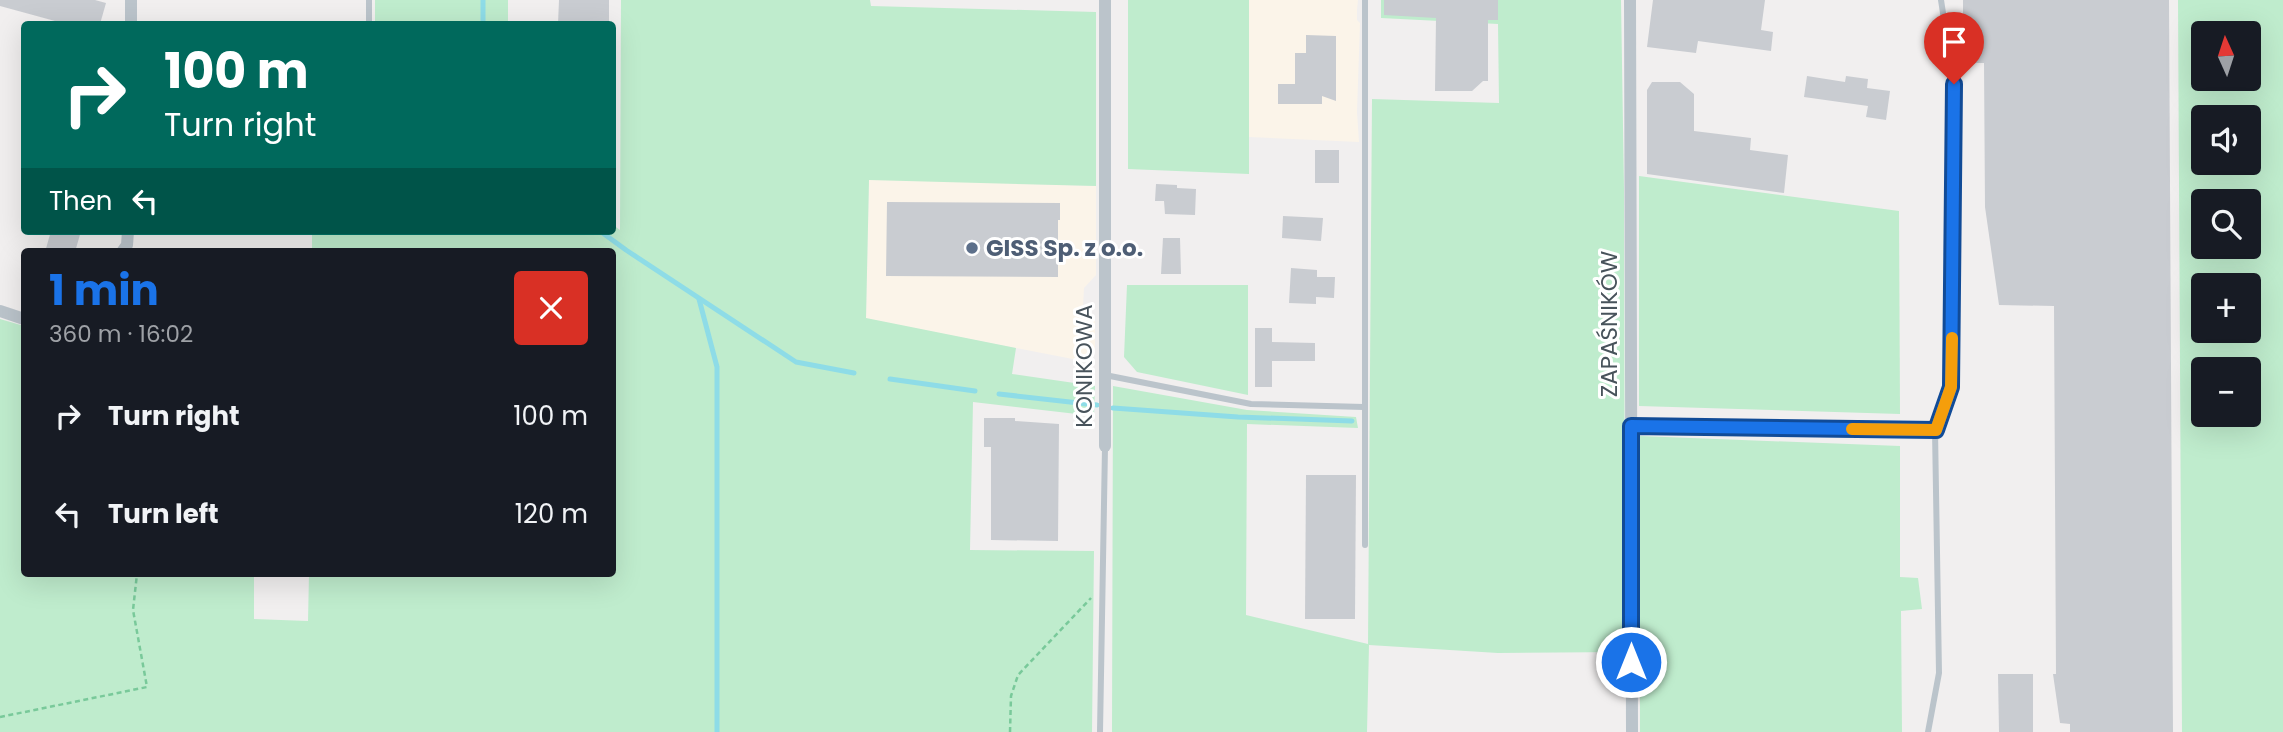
<!DOCTYPE html>
<html lang="en">
<head>
<meta charset="utf-8">
<style>
	:root { --surface:#171b24; --page:#242831; --text:#f1f3f6; --muted:#9ea1a6; --accent:#1a73e8 }
	body { margin:0; font-family:Poppins,sans-serif; background:var(--page); color:var(--text); height:100vh; display:flex; flex-direction:column; font-size:26px; white-space:nowrap }
	* { box-sizing:border-box; margin:0 }
	p { font-size:23px; color:var(--muted) }
	.icon { flex:none; width:38px; height:38px; fill:none; stroke:currentColor; stroke-width:2; stroke-linecap:round; stroke-linejoin:round }
	.map { position:relative; flex:1; overflow:hidden }
	.panel { position:absolute; left:21px; top:248px; width:595px; height:329px; display:flex; flex-direction:column; background:var(--surface); border-radius:7px; box-shadow:0 7px 28px #0002 }
	.panel>* { flex:none }
	.banner { position:absolute; left:21px; top:21px; width:595px; height:214px; border-radius:7px; box-shadow:0 7px 28px #0002; background:#00695c; color:#fff; overflow:hidden }
	.needle { width:46px; rotate:357deg }
	.buttons { position:absolute; left:2191px; top:21px; display:grid; gap:14px }
	.buttons a { display:grid; place-items:center; width:70px; height:70px; border-radius:7px; background:var(--surface); box-shadow:0 7px 28px #0002; font-size:35px }
	.pin { position:absolute; display:grid; place-items:center; width:60px; height:60px; color:#fff; margin:-72px -30px; border-radius:50% 50% 50% 0; rotate:-45deg; box-shadow:0 0 7px #0007 }
	.pin .icon { rotate:45deg }
	.me { position:absolute; width:77px; margin:-38px; rotate:0deg; stroke-linejoin:round; filter:drop-shadow(0 0 5px #0008) }
	.turn { display:flex; align-items:center; gap:24px; height:147px; padding:0 28px; font-size:32px }
	.turn .icon { width:91px; height:91px; stroke-width:2.5 }
	.turn b { display:block; font-size:49px; line-height:60px }
	.then { display:flex; align-items:center; height:66px; padding:0 28px; background:#0003; gap:14px; font-size:26px }
	.round { display:grid; place-items:center; flex:none; width:74px; height:74px; border-radius:7px; background:var(--page) }
	.head { display:flex; align-items:center; justify-content:space-between; height:119px; padding:0 28px }
	h1 { font-size:42px; font-weight:700; line-height:52px; color:var(--accent) }
	ul { padding:0; list-style:none }
	li { display:flex; align-items:center; gap:21px; height:98px; padding:0 28px }
	li div { flex:1 }
	li b { display:block; font-size:26px }
	li em { font-style:normal }
	.map>svg:first-child { display:block }
	.commercial { fill:#fbf4e9 }
	.green { fill:#bfeccd; fill-rule:evenodd }
	.lines { fill:none; stroke-linecap:round; stroke-linejoin:round }
	.stream { stroke:#8edce7; stroke-width:5 }
	.building { fill:#c9ccd1 }
	.path { stroke:#79c99a; stroke-width:2.5; stroke-dasharray:5 3.5; stroke-linecap:butt }
	.service { stroke:#bbc4cb; stroke-width:6 }
	.minor { stroke:#bbc4cb; stroke-width:12 }
	.route-casing { stroke:#114b97; stroke-width:18 }
	.route { stroke:#1a73e8; stroke-width:12 }
	.slow { stroke:#f59e0b; stroke-width:12 }
	.service-dot { fill:#5c6f8a; stroke:#fff; stroke-width:2.5 }
	.labels { text-anchor:middle; stroke-width:6; stroke-linejoin:round; paint-order:stroke }
	.service-label { font-size:23px; font-weight:bold; fill:#4e5e75; stroke:#fff; text-anchor:start }
	.street-label { font-size:23px; fill:#48535b; stroke:#fff }
</style>
</head>
<body>
<div class="map">
<svg width="2283" height="732" viewBox="0 0 2283 732">
	<rect width="100%" height="100%" fill="#f1efef"/>
	<g class="commercial">
		<polygon points="1249,0 1358,0 1357,10 1357,20 1360,23 1357,112 1359,142 1249,137"/>
		<polygon points="869,179 1096,186 1096,275 1084,288 1083,307 1095,317 1095,352 1083,361 866,319"/>
	</g>
	<g class="green">
		<rect x="375" y="0" width="133" height="24"/>
		<polygon points="621,0 870,0 871,6 1096,12 1096,186 869,180 866,318 1016,348 1012,374 1095,386 1094,416 973,402 970,550 1094,551 1092,732 0,732 0,319 24,326 24,574 254,574 254,619 308,621 309,574 612,574 612,252 312,252 312,231 612,231 613,225 620,230"/>
		<polygon points="1128,0 1249,0 1249,174 1128,169"/>
		<polygon points="1381,0 1621,0 1624,189 1625,652 1498,653 1369,645 1367,732 1112,732 1113,386 1247,410 1356,417 1358,428 1247,424 1246,615 1368,644 1372,99 1499,103 1498,24 1381,18"/>
		<path d="M2178 0H2283V732H2182ZM2203 33H2249V79H2203ZM2203 117H2249V163H2203ZM2203 201H2249V247H2203ZM2203 285H2249V331H2203ZM2203 369H2249V415H2203Z"/>
		<polygon points="1639,176 1899,211 1900,414 1639,406"/>
		<polygon points="1127,285 1248,285 1248,395 1137,372 1124,357"/>
		<polygon points="1640,436 1900,446 1900,577 1918,578 1922,609 1901,611 1902,732 1640,732"/>
	</g>
	<g class="lines">
		<g class="stream">
			<polyline points="483,24 483,0"/>
			<polyline points="600,231 626,250 796,362 854,373"/>
			<polyline points="699,299 717,367 717,732"/>
			<polyline points="890,379 975,391"/>
			<polyline points="999,394 1097,405"/>
			<polyline points="1113,408 1238,417 1352,421"/>
		</g>
	</g>
	<g class="building">
		<polygon points="0,0 95,0 106,3 100,24 66,24 0,6"/>
		<polygon points="559,0 609,0 609,24 558,24"/>
		<polygon points="1384,0 1498,0 1498,20 1488,20 1488,81 1483,81 1472,91 1435,91 1436,18 1384,15"/>
		<polygon points="1653,0 1765,0 1761,30 1773,32 1771,51 1698,41 1696,53 1647,47"/>
		<polygon points="1963,0 2169,0 2173,732 2070,732 2070,724 2060,723 2053,674 2056,674 2054,306 1999,305 1985,207 1984,63 1963,63"/>
		<polygon points="1306,35 1336,36 1336,101 1322,96 1322,104 1278,104 1278,84 1295,84 1295,53 1306,53"/>
		<polygon points="1807,76 1845,82 1846,76 1868,79 1867,88 1890,91 1886,120 1866,117 1868,106 1804,97"/>
		<polygon points="1652,82 1680,82 1694,94 1694,131 1751,138 1750,150 1788,155 1784,193 1647,174 1647,90"/>
		<rect x="1315" y="150" width="24" height="33"/>
		<polygon points="1156,184 1177,185 1177,188 1196,189 1195,215 1165,214 1164,201 1155,201"/>
		<polygon points="887,202 1060,203 1060,220 1058,220 1058,277 886,276"/>
		<polygon points="1283,216 1323,218 1321,241 1282,238"/>
		<polygon points="51,231 81,231 75,252 45,252"/>
		<polygon points="1163,238 1180,238 1181,274 1161,274"/>
		<polygon points="1291,268 1317,270 1317,277 1335,277 1334,298 1316,297 1316,304 1289,303"/>
		<polygon points="1255,328 1272,328 1272,342 1315,343 1315,361 1272,361 1272,387 1255,387"/>
		<polygon points="984,418 1015,418 1015,421 1059,424 1058,541 991,540 991,447 984,447"/>
		<polygon points="1306,475 1356,475 1355,619 1305,619"/>
		<polygon points="1998,674 2033,674 2033,732 1999,732"/>
	</g>
	<g class="lines">
		<g class="path">
			<polyline points="0,717 147,687 133,610 137,574"/>
			<polyline points="1010,732 1011,696 1018,675 1091,598"/>
		</g>
		<g class="service">
			<polyline points="369,24 369,0"/>
			<polyline points="1105,375 1251,404 1364,407"/>
			<polyline points="1631,426 1935,430"/>
			<polyline points="1365,545 1365,0"/>
			<polyline points="1100,732 1105,447"/>
			<polyline points="1928,732 1939,673 1935,430 1951,387 1954,84 1941,0"/>
		</g>
		<g class="minor">
			<polyline points="1630,0 1632,732"/>
			<polyline points="131,24 131,0"/>
			<polyline points="122,252 127,245 128,231"/>
			<polyline points="0,311 24,319"/>
			<polyline points="1105,446 1105,0"/>
		</g>
	</g>
	<g class="lines">
		<defs>
			<polyline id="route" points="1631,662 1631,426 1936,430 1951,387 1954,84"/>
		</defs>
		<use href="#route" class="route-casing"/>
		<use href="#route" class="route"/>
		<polyline class="slow" points="1852,429 1936,430 1951,387 1952,338"/>
	</g>
	<circle class="service-dot" cx="972" cy="248" r="7"/>
	<g class="labels">
		<g class="service-label">
			<text x="986" y="256">GISS Sp. z o.o.</text>
		</g>
		<g class="street-label">
			<text transform="translate(1609 324) rotate(-90)" y="8">ZAPAŚNIKÓW</text>
			<text transform="translate(1084 366) rotate(-90)" y="8">KONIKOWA</text>
		</g>
	</g>
</svg>
<div class="buttons">
<a><svg class="needle" viewBox="-14 -14 28 28"><path d="M0-13l5 13h-10z" fill="#e53935"/><path d="M0 13l5-13h-10z" fill="#9ea1a6"/></svg></a>
<a><svg class="icon" aria-label="sound" viewBox="0 0 24 24"><path d="M4 9h4l5-4v14l-5-4H4zM17 9q2 3 0 6"/></svg></a>
<a><svg class="icon" aria-label="search" viewBox="0 0 24 24"><circle cx="10" cy="10" r="6"/><path d="M15 15l6 6"/></svg></a>
<a>+</a>
<a>−</a>
</div>
<div class="pin" style="left:1954px;top:84px;background:#d93025"><svg class="icon" aria-label="arrive" viewBox="0 0 24 24"><path d="M6 21V4h12l-3 4 3 4H6"/></svg></div>
<svg class="me" style="left:1631px;top:662px" viewBox="-20 -20 40 40"><circle r="17" fill="#1a73e8" stroke="#fff" stroke-width="3"/><path d="M0-11L8 9 0 5-8 9z" fill="#fff"/></svg>
<div class="banner">
<div class="turn"><svg class="icon" aria-label="right" viewBox="0 0 24 24"><path d="M7 20v-9h11M14 6l5 5-5 5"/></svg><div><b>100 m</b>Turn right</div></div>
<div class="then">Then<svg class="icon" aria-label="left" viewBox="0 0 24 24"><path d="M17 20v-9H6M10 6l-5 5 5 5"/></svg></div>
</div>
<section class="panel">
<div class="head"><div><h1>1 min</h1><p>360 m · 16:02</p></div><a class="round" style="background:#d93025;color:#fff"><svg class="icon" aria-label="close" viewBox="0 0 24 24"><path d="M6 6l12 12M18 6L6 18"/></svg></a></div>
<ul>
<li><svg class="icon" aria-label="right" viewBox="0 0 24 24"><path d="M7 20v-9h11M14 6l5 5-5 5"/></svg><div><b>Turn right</b></div><em>100 m</em></li>
<li><svg class="icon" aria-label="left" viewBox="0 0 24 24"><path d="M17 20v-9H6M10 6l-5 5 5 5"/></svg><div><b>Turn left</b></div><em>120 m</em></li>
</ul>
</section>
</div>
</body>
</html>
